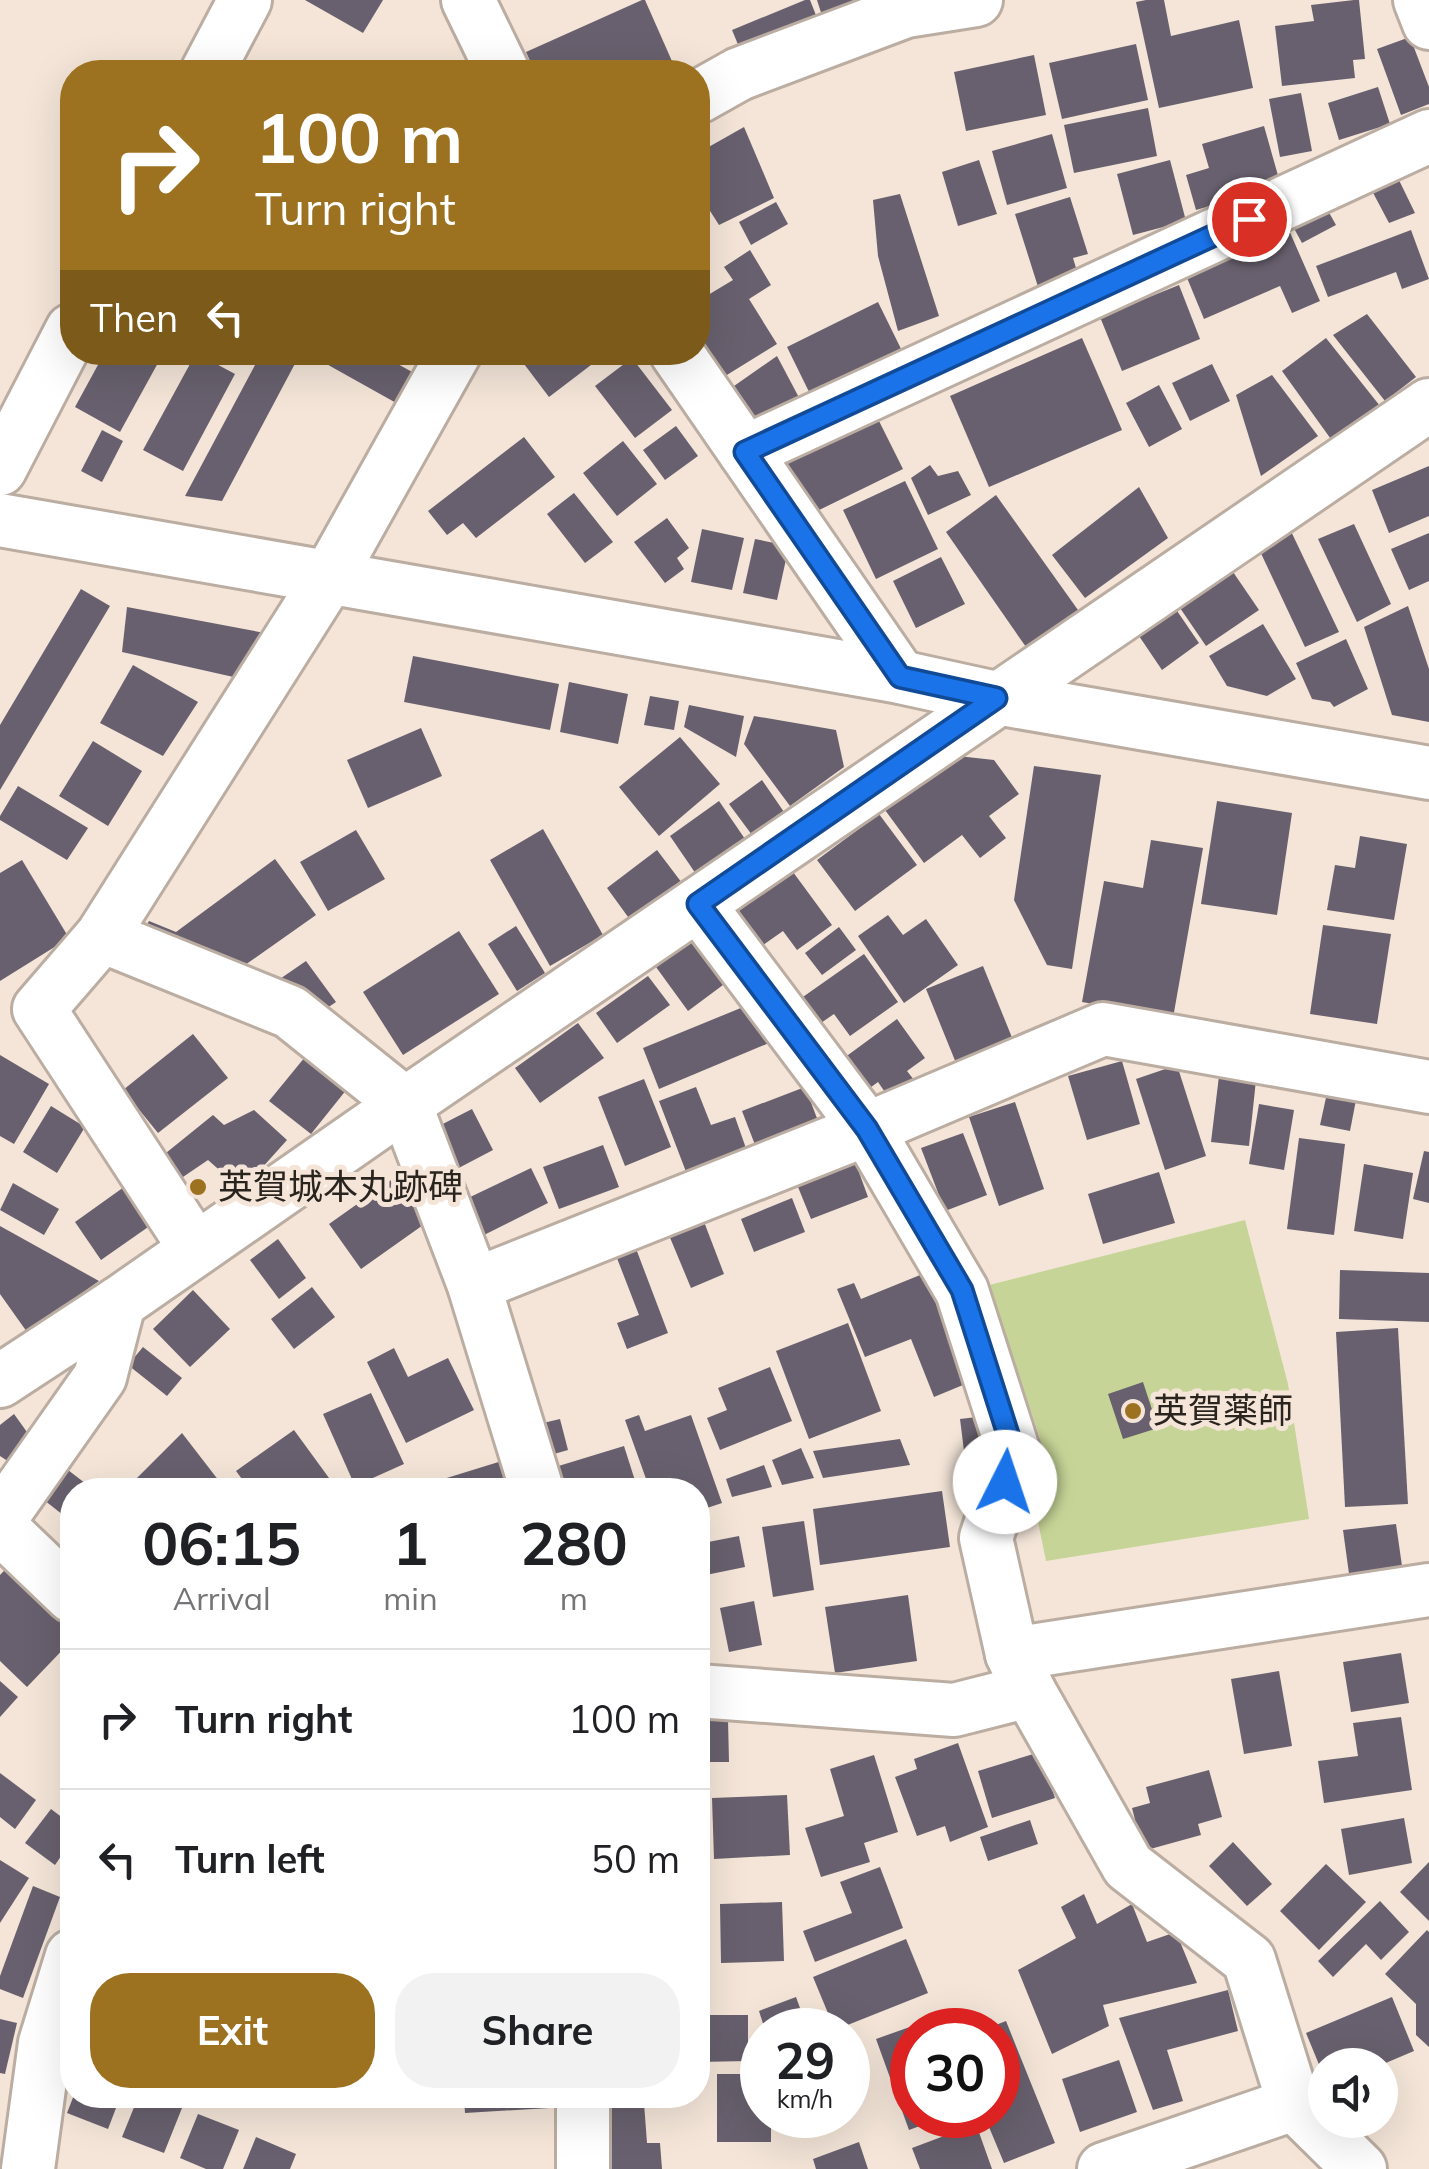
<!DOCTYPE html>
<html lang="en">
<head>
<meta charset="utf-8">
<style>
	:root { --surface:#fff; --page:#f2f2f2; --text:#202124; --muted:#757577; --line:#e0e0e0; --accent:#9c7120 }
	body { margin:0; font-family:Mulish,"Noto Sans JP",sans-serif; background:var(--page); color:var(--text); height:100vh; display:flex; flex-direction:column; font-size:38px; white-space:nowrap }
	* { box-sizing:border-box; margin:0 }
	p { font-size:32px; color:var(--muted) }
	.icon { flex:none; width:55px; height:55px; fill:none; stroke:currentColor; stroke-width:2; stroke-linecap:round; stroke-linejoin:round }
	.map { position:relative; flex:1; overflow:hidden }
	.sheet { position:absolute; left:60px; top:1478px; width:650px; height:630px; display:flex; flex-direction:column; background:var(--surface); border-radius:40px; box-shadow:0 10px 40px #0002 }
	.sheet>* { flex:none }
	.guide { position:absolute; left:60px; top:60px; width:650px; height:305px; border-radius:40px; box-shadow:0 10px 40px #0002; background:#9c7120; color:#fff; overflow:hidden }
	.fabs { position:absolute; left:1308px; top:2048px; display:grid; gap:20px }
	.fabs a { display:grid; place-items:center; width:90px; height:90px; border-radius:50%; background:var(--surface); box-shadow:0 10px 40px #0002; font-size:50px }
	.speed { position:absolute; left:740px; top:2008px; display:flex; gap:20px; font-size:50px; font-weight:700; text-align:center }
	.speed>* { display:grid; place-content:center; width:130px; height:130px; border-radius:50%; background:var(--surface); box-shadow:0 10px 40px #0002; line-height:1 }
	.speed small { font-size:25px; font-weight:400 }
	.speed .limit { border:15px solid #d22; background:#fff; color:#111 }
	.pin { position:absolute; display:grid; place-items:center; width:85px; height:85px; color:#fff; margin:-42px; border:5px solid #fff; border-radius:50%; box-shadow:0 2px 10px #0007 }
	.me { position:absolute; width:110px; margin:-55px; rotate:4deg; stroke-linejoin:round; filter:drop-shadow(0 0 8px #0008) }
	.turn { display:flex; align-items:center; gap:35px; height:210px; padding:0 30px; font-size:45px }
	.turn .icon { width:130px; height:130px; stroke-width:2.5 }
	.turn b { display:block; font-size:70px; line-height:85px }
	.then { display:flex; align-items:center; height:95px; padding:0 30px; background:#0003; gap:20px; font-size:38px }
	.eta { display:flex; justify-content:space-evenly; align-items:center; height:170px; text-align:center }
	.eta b { font-size:60px; font-weight:700; line-height:70px }
	.primary-button { display:flex; gap:20px; margin-top:auto; padding:20px 30px }
	.primary-button a { flex:1; height:115px; border-radius:40px; background:var(--accent); color:#fff; font-size:40px; font-weight:700; line-height:115px; text-align:center }
	.primary-button a+a { background:var(--page); color:var(--text) }
	ul { padding:0; list-style:none }
	li { display:flex; align-items:center; gap:30px; height:140px; padding:0 30px; border-top:2px solid var(--line) }
	li div { flex:1 }
	li b { display:block; font-size:38px }
	li em { font-style:normal }
	.map>svg:first-child { display:block }
	.green { fill:#c6d597 }
	.building { fill:#68606e }
	.lines { fill:none; stroke-linecap:round; stroke-linejoin:round }
	.minor-casing { stroke:#bbada1; stroke-width:58 }
	.minor { stroke:#fff; stroke-width:52 }
	.route-casing { stroke:#114b97; stroke-width:25 }
	.route { stroke:#1a73e8; stroke-width:18 }
	.poi-dot { fill:#9c7120; stroke:#f4e5d8; stroke-width:4 }
	.labels { text-anchor:middle; stroke-width:10; stroke-linejoin:round; paint-order:stroke }
	.poi-label { font-size:35px; fill:#2a241f; stroke:#f4e5d8; text-anchor:start }
</style>
</head>
<body>
<div class="map">
<svg width="1429" height="2169" viewBox="0 0 1429 2169">
	<rect width="100%" height="100%" fill="#f4e5d8"/>
	<polygon class="green" points="1245,1220 1288,1384 1309,1519 1046,1561 1035,1507 1040,1438 989,1285"/>
	<g class="building">
		<polygon points="305,0 383,0 363,33"/>
		<polygon points="642,0 645,0 675,68 664,72 535,72 526,52"/>
		<polygon points="805,0 810,0 821,28 744,59 732,30"/>
		<polygon points="817,0 876,0 826,28"/>
		<polygon points="1146,0 1164,0 1171,36 1239,20 1253,88 1159,108 1136,2"/>
		<polygon points="1354,0 1359,0 1365,59 1353,60 1355,78 1282,86 1275,26 1314,21 1311,5"/>
		<polygon points="1410,37 1429,87 1429,104 1401,115 1377,49"/>
		<polygon points="1136,44 1148,100 1062,119 1049,63"/>
		<polygon points="1034,55 1046,115 966,131 954,72"/>
		<polygon points="1378,87 1390,124 1339,140 1328,103"/>
		<polygon points="1301,93 1312,151 1280,157 1269,99"/>
		<polygon points="1148,108 1157,156 1074,173 1064,125"/>
		<polygon points="1264,126 1281,186 1196,210 1186,175 1209,168 1202,144"/>
		<polygon points="744,127 774,198 719,225 698,192 698,153"/>
		<polygon points="1052,134 1067,188 1007,205 992,151"/>
		<polygon points="979,160 997,214 958,226 942,172"/>
		<polygon points="1170,160 1186,221 1133,235 1117,174"/>
		<polygon points="1396,174 1415,213 1389,223 1370,187"/>
		<polygon points="900,194 939,316 898,331 878,256 873,200"/>
		<polygon points="1070,197 1088,254 1073,258 1080,281 1040,293 1015,214"/>
		<polygon points="776,202 788,224 751,245 739,222"/>
		<polygon points="1323,202 1336,225 1302,243 1290,221"/>
		<polygon points="1288,228 1320,301 1292,313 1280,286 1204,319 1185,273"/>
		<polygon points="1411,230 1429,279 1402,289 1396,272 1328,297 1316,266"/>
		<polygon points="750,250 771,285 749,299 777,344 722,378 698,337 698,301 733,280 724,267"/>
		<polygon points="1179,285 1200,339 1122,371 1100,317"/>
		<polygon points="878,302 905,357 814,402 787,347"/>
		<polygon points="1367,314 1416,377 1385,401 1333,335"/>
		<polygon points="1082,338 1122,430 989,487 950,396"/>
		<polygon points="1326,338 1380,406 1333,442 1282,371"/>
		<polygon points="105,352 164,352 120,432 75,407"/>
		<polygon points="262,352 287,352 298,358 222,501 185,496"/>
		<polygon points="305,352 376,352 414,373 398,404"/>
		<polygon points="515,352 608,352 549,397"/>
		<polygon points="196,353 235,374 183,471 143,450"/>
		<polygon points="777,356 804,407 760,426 734,386"/>
		<polygon points="632,358 672,410 635,438 595,386"/>
		<polygon points="1212,364 1230,401 1190,421 1172,383"/>
		<polygon points="1272,375 1318,436 1261,476 1236,395"/>
		<polygon points="1159,385 1182,429 1149,447 1126,403"/>
		<polygon points="871,405 903,469 811,514 786,465 788,448"/>
		<polygon points="676,426 698,456 665,480 643,450"/>
		<polygon points="102,430 123,441 102,482 81,471"/>
		<polygon points="524,437 555,477 476,538 463,523 447,535 428,511"/>
		<polygon points="623,441 657,484 617,516 583,473"/>
		<polygon points="930,465 938,476 958,471 971,495 928,515 911,478"/>
		<polygon points="1429,466 1429,516 1389,533 1372,490"/>
		<polygon points="905,481 938,549 876,579 843,510"/>
		<polygon points="1139,487 1168,538 1085,598 1052,555"/>
		<polygon points="574,493 613,542 585,563 547,514"/>
		<polygon points="996,495 1078,610 1026,647 946,532"/>
		<polygon points="667,518 689,548 677,558 684,569 665,583 634,542"/>
		<polygon points="1354,524 1391,604 1357,622 1318,539"/>
		<polygon points="1288,525 1339,632 1305,647 1258,547"/>
		<polygon points="702,529 744,538 732,590 691,582"/>
		<polygon points="1429,533 1429,581 1409,590 1391,549"/>
		<polygon points="755,539 789,546 777,600 743,593"/>
		<polygon points="941,557 965,604 916,628 893,581"/>
		<polygon points="1231,569 1259,610 1206,646 1178,605"/>
		<polygon points="81,589 110,606 0,790 0,725"/>
		<polygon points="1408,606 1429,669 1429,722 1392,715 1364,627"/>
		<polygon points="127,607 270,634 238,678 122,652"/>
		<polygon points="1175,608 1199,643 1162,670 1139,636"/>
		<polygon points="1263,624 1296,679 1267,696 1227,686 1209,656"/>
		<polygon points="1346,639 1368,689 1334,707 1330,702 1312,699 1296,663"/>
		<polygon points="413,656 559,684 550,730 404,702"/>
		<polygon points="133,665 198,702 163,756 100,723"/>
		<polygon points="569,682 628,694 618,744 560,732"/>
		<polygon points="650,696 679,701 674,730 644,725"/>
		<polygon points="689,705 744,716 736,757 684,727"/>
		<polygon points="754,716 836,730 844,767 790,806 744,744"/>
		<polygon points="421,728 442,776 368,808 347,760"/>
		<polygon points="680,737 720,784 659,836 619,787"/>
		<polygon points="93,741 142,771 108,826 59,796"/>
		<polygon points="958,756 994,760 1019,794 989,816 1006,838 980,858 962,835 924,863 885,810"/>
		<polygon points="1034,766 1101,775 1072,969 1047,965 1014,900"/>
		<polygon points="762,780 784,812 752,835 729,804"/>
		<polygon points="18,786 88,828 67,860 0,820 0,816"/>
		<polygon points="719,801 745,839 696,874 670,836"/>
		<polygon points="1217,801 1292,813 1277,915 1201,904"/>
		<polygon points="879,814 917,865 855,911 817,860"/>
		<polygon points="543,829 603,935 550,966 490,860"/>
		<polygon points="356,830 385,879 328,911 300,862"/>
		<polygon points="1360,836 1407,844 1394,920 1327,910 1335,865 1355,868"/>
		<polygon points="1151,840 1203,848 1173,1018 1082,1002 1104,881 1143,888"/>
		<polygon points="657,850 682,883 631,921 607,888"/>
		<polygon points="275,859 316,915 228,977 139,938 149,921 176,932"/>
		<polygon points="22,860 69,938 0,981 0,873"/>
		<polygon points="793,872 832,925 797,950 783,931 746,957 722,923"/>
		<polygon points="888,915 903,935 926,919 958,965 904,1003 858,936"/>
		<polygon points="1323,925 1391,934 1377,1024 1310,1014"/>
		<polygon points="516,926 545,973 517,991 488,944"/>
		<polygon points="839,927 856,950 822,975 805,953"/>
		<polygon points="459,931 499,994 403,1055 363,992"/>
		<polygon points="698,935 731,979 688,1011 656,967"/>
		<polygon points="864,954 898,1002 850,1036 834,1014 818,1025 800,999"/>
		<polygon points="306,961 336,1002 311,1019 274,983"/>
		<polygon points="983,966 1013,1040 956,1063 926,989"/>
		<polygon points="648,976 670,1005 617,1043 596,1013"/>
		<polygon points="753,1003 769,1043 659,1089 643,1048"/>
		<polygon points="897,1019 925,1058 907,1071 914,1080 889,1098 878,1082 867,1090 844,1058"/>
		<polygon points="578,1023 604,1058 540,1103 515,1068"/>
		<polygon points="193,1034 228,1078 158,1133 123,1090"/>
		<polygon points="314,1046 355,1079 311,1134 269,1101"/>
		<polygon points="0,1055 49,1084 14,1144 0,1136"/>
		<polygon points="1122,1061 1140,1124 1087,1140 1068,1076"/>
		<polygon points="1177,1065 1206,1156 1165,1170 1136,1079"/>
		<polygon points="1219,1076 1256,1080 1249,1146 1211,1142"/>
		<polygon points="644,1079 671,1147 625,1166 598,1097"/>
		<polygon points="696,1087 711,1125 735,1117 748,1154 688,1177 659,1101"/>
		<polygon points="805,1087 820,1126 757,1150 742,1111"/>
		<polygon points="1327,1093 1356,1100 1350,1131 1320,1125"/>
		<polygon points="1015,1102 1044,1189 999,1206 969,1117"/>
		<polygon points="1259,1104 1294,1110 1284,1170 1249,1164"/>
		<polygon points="51,1106 85,1127 57,1173 23,1152"/>
		<polygon points="472,1109 493,1150 453,1171 431,1130"/>
		<polygon points="254,1110 287,1140 242,1190 208,1160 180,1179 161,1157 213,1115 224,1125"/>
		<polygon points="963,1133 987,1195 945,1211 921,1148"/>
		<polygon points="1299,1138 1345,1144 1334,1235 1287,1229"/>
		<polygon points="603,1145 619,1187 559,1209 543,1167"/>
		<polygon points="1424,1151 1429,1152 1429,1203 1413,1199"/>
		<polygon points="856,1164 868,1197 811,1219 798,1187"/>
		<polygon points="1364,1164 1413,1173 1403,1239 1354,1231"/>
		<polygon points="531,1168 548,1203 484,1235 466,1199"/>
		<polygon points="1159,1172 1175,1223 1103,1244 1088,1194"/>
		<polygon points="401,1173 433,1218 361,1269 329,1224"/>
		<polygon points="13,1183 59,1209 44,1235 0,1210"/>
		<polygon points="124,1187 151,1225 101,1260 75,1222"/>
		<polygon points="792,1198 805,1232 754,1252 741,1219"/>
		<polygon points="701,1214 724,1274 691,1288 666,1228"/>
		<polygon points="0,1226 99,1281 27,1332 0,1294"/>
		<polygon points="278,1239 306,1278 279,1299 250,1260"/>
		<polygon points="635,1246 668,1333 627,1349 617,1323 639,1315 615,1253"/>
		<polygon points="1340,1270 1429,1273 1429,1322 1339,1319"/>
		<polygon points="930,1271 975,1380 934,1397 911,1339 865,1357 837,1289 854,1283 861,1299"/>
		<polygon points="312,1287 335,1317 294,1349 271,1319"/>
		<polygon points="193,1290 230,1329 190,1367 153,1329"/>
		<polygon points="848,1323 881,1411 809,1439 776,1351"/>
		<polygon points="1398,1328 1408,1504 1345,1507 1336,1332"/>
		<polygon points="143,1347 182,1378 167,1396 128,1365"/>
		<polygon points="394,1348 408,1377 448,1358 474,1410 406,1443 367,1362"/>
		<polygon points="770,1367 792,1421 720,1450 707,1418 727,1410 718,1388"/>
		<polygon points="1143,1382 1158,1428 1123,1439 1108,1394"/>
		<polygon points="371,1393 404,1464 355,1486 323,1414"/>
		<polygon points="14,1414 37,1446 20,1469 0,1456 0,1425"/>
		<polygon points="639,1415 645,1431 691,1415 722,1503 698,1511 698,1490 650,1490 625,1420"/>
		<polygon points="985,1416 990,1455 965,1459 960,1419"/>
		<polygon points="560,1419 568,1450 547,1456 539,1424"/>
		<polygon points="294,1430 329,1478 313,1490 250,1490 236,1471"/>
		<polygon points="182,1433 226,1490 125,1490"/>
		<polygon points="900,1439 910,1465 823,1478 813,1451"/>
		<polygon points="624,1446 638,1490 559,1490 552,1468"/>
		<polygon points="801,1448 814,1478 782,1485 772,1460"/>
		<polygon points="505,1460 514,1490 439,1490 437,1481"/>
		<polygon points="764,1465 772,1487 732,1497 726,1479"/>
		<polygon points="68,1470 94,1490 72,1490 72,1522 44,1500"/>
		<polygon points="942,1491 950,1547 820,1565 813,1509"/>
		<polygon points="804,1521 814,1590 773,1597 762,1527"/>
		<polygon points="1396,1524 1403,1573 1350,1581 1343,1530"/>
		<polygon points="739,1536 745,1567 701,1576 698,1544"/>
		<polygon points="19,1555 72,1607 72,1640 27,1687 0,1661 0,1575"/>
		<polygon points="908,1595 917,1661 835,1673 825,1607"/>
		<polygon points="754,1601 762,1645 729,1652 720,1608"/>
		<polygon points="1401,1653 1409,1703 1351,1712 1343,1662"/>
		<polygon points="1279,1671 1292,1746 1244,1754 1231,1679"/>
		<polygon points="0,1681 18,1697 0,1717"/>
		<polygon points="1401,1717 1412,1790 1324,1803 1318,1761 1358,1756 1353,1723"/>
		<polygon points="728,1720 729,1762 707,1762 705,1721"/>
		<polygon points="958,1743 988,1827 950,1842 945,1826 917,1836 895,1777 917,1769 914,1759"/>
		<polygon points="1040,1752 1055,1798 992,1818 978,1771"/>
		<polygon points="874,1755 898,1832 864,1843 870,1862 821,1877 805,1828 844,1816 830,1769"/>
		<polygon points="1209,1770 1222,1817 1198,1824 1201,1835 1143,1851 1132,1808 1150,1803 1146,1787"/>
		<polygon points="0,1773 36,1800 15,1829 0,1817"/>
		<polygon points="787,1795 790,1855 714,1859 712,1798"/>
		<polygon points="51,1809 72,1825 72,1840 55,1865 25,1843"/>
		<polygon points="1404,1818 1412,1863 1349,1875 1341,1829"/>
		<polygon points="1030,1820 1038,1844 988,1861 980,1837"/>
		<polygon points="1233,1842 1272,1884 1247,1906 1209,1866"/>
		<polygon points="0,1860 29,1878 0,1923"/>
		<polygon points="1429,1862 1429,1921 1400,1892"/>
		<polygon points="1326,1864 1366,1902 1319,1950 1280,1911"/>
		<polygon points="880,1867 903,1928 815,1962 803,1931 852,1913 840,1882"/>
		<polygon points="33,1886 60,1897 23,1998 0,1989 0,1976"/>
		<polygon points="1084,1894 1097,1924 1132,1904 1147,1942 1176,1932 1197,1983 1103,2005 1109,2026 1052,2054 1018,1970 1076,1938 1061,1907"/>
		<polygon points="1380,1901 1409,1932 1381,1960 1366,1944 1333,1977 1318,1961"/>
		<polygon points="782,1902 784,1961 721,1963 720,1904"/>
		<polygon points="698,1922 706,1922 708,1986 698,1986"/>
		<polygon points="1427,1930 1429,1932 1429,2047 1416,2035 1416,2004 1385,1974"/>
		<polygon points="906,1939 928,1993 835,2030 813,1977"/>
		<polygon points="1228,1990 1238,2031 1167,2050 1183,2101 1153,2110 1119,2018"/>
		<polygon points="796,1997 808,2030 765,2030 759,2011"/>
		<polygon points="1392,1997 1414,2051 1381,2065 1325,2065 1325,2079 1306,2033"/>
		<polygon points="698,2015 748,2015 748,2061 698,2062"/>
		<polygon points="935,2018 939,2030 912,2030 912,2115 950,2115 909,2130 876,2039"/>
		<polygon points="0,2019 17,2023 5,2074 0,2073"/>
		<polygon points="1006,2021 1055,2143 1004,2163 984,2115 998,2115 998,2030 983,2030"/>
		<polygon points="1119,2060 1137,2112 1080,2132 1062,2079"/>
		<polygon points="717,2074 762,2074 762,2115 771,2115 771,2142 717,2142"/>
		<polygon points="74,2095 121,2095 108,2129 67,2113"/>
		<polygon points="139,2095 147,2095 182,2108 164,2153 122,2137"/>
		<polygon points="464,2095 550,2095 550,2108 465,2113"/>
		<polygon points="644,2103 647,2143 660,2143 662,2169 610,2169 606,2106"/>
		<polygon points="198,2114 239,2130 223,2169 206,2169 180,2158"/>
		<polygon points="976,2124 992,2169 920,2169 912,2148"/>
		<polygon points="256,2137 296,2154 290,2169 243,2169"/>
		<polygon points="859,2142 868,2169 816,2169 813,2159"/>
	</g>
	<g class="lines">
		<defs>
			<g id="minor">
				<polyline points="468,0 503,72"/>
				<polyline points="1420,0 1429,23"/>
				<polyline points="207,72 245,0"/>
				<polyline points="698,97 739,74 906,11 976,0"/>
				<polyline points="676,352 900,677"/>
				<polyline points="745,452 1429,136"/>
				<polyline points="0,469 72,330"/>
				<polyline points="0,520 900,677 996,698 1429,773"/>
				<polyline points="698,904 867,1129 962,1291 1014,1453 986,1538 1012,1654 1029,1691 1128,1866 1249,1960 1294,2104 1360,2169"/>
				<polyline points="102,936 290,1012 405,1104 474,1285 537,1490"/>
				<polyline points="195,1248 39,1009 102,936 328,579 455,352"/>
				<polyline points="474,1285 867,1129 1103,1029 1429,1087"/>
				<polyline points="0,1381 119,1303 405,1104 1429,405"/>
				<polyline points="0,1519 100,1377 119,1303"/>
				<polyline points="0,1527 72,1596"/>
				<polyline points="1012,1654 1429,1590"/>
				<polyline points="698,1691 954,1710 1029,1691"/>
				<polyline points="583,2095 583,2169"/>
				<polyline points="28,2169 45,2043 72,1956"/>
				<polyline points="1104,2169 1294,2104"/>
			</g>
		</defs>
		<use href="#minor" class="minor-casing"/>
		<use href="#minor" class="minor"/>
	</g>
	<g class="lines">
		<defs>
			<polyline id="route" points="1005,1482 1014,1453 962,1290 867,1129 698,904 996,698 900,677 745,452 1249,219"/>
		</defs>
		<use href="#route" class="route-casing"/>
		<use href="#route" class="route"/>
	</g>
	<g class="poi-dot">
		<circle cx="198" cy="1187" r="10"/>
		<circle cx="1133" cy="1411" r="10"/>
	</g>
	<g class="labels">
		<g class="poi-label">
			<text x="218" y="1199">英賀城本丸跡碑</text>
			<text x="1153" y="1423">英賀薬師</text>
		</g>
	</g>
</svg>
<div class="fabs">
<a><svg class="icon" aria-label="sound" viewBox="0 0 24 24"><path d="M4 9h4l5-4v14l-5-4H4zM17 9q2 3 0 6"/></svg></a>
</div>
<div class="speed"><div>29<small>km/h</small></div><div class="limit">30</div></div>
<div class="pin" style="left:1249px;top:219px;background:#d93025"><svg class="icon" aria-label="arrive" viewBox="0 0 24 24"><path d="M6 21V4h12l-3 4 3 4H6"/></svg></div>
<svg class="me" style="left:1005px;top:1482px" viewBox="-20 -20 40 40"><circle r="19" fill="#fff"/><path d="M0-13L10 11 0 6-10 11z" fill="#1a73e8"/></svg>
<div class="guide">
<div class="turn"><svg class="icon" aria-label="right" viewBox="0 0 24 24"><path d="M7 20v-9h11M14 6l5 5-5 5"/></svg><div><b>100 m</b>Turn right</div></div>
<div class="then">Then<svg class="icon" aria-label="left" viewBox="0 0 24 24"><path d="M17 20v-9H6M10 6l-5 5 5 5"/></svg></div>
</div>
<section class="sheet">
<div class="eta">
<div><b>06:15</b><p>Arrival</p></div>
<div><b>1</b><p>min</p></div>
<div><b>280</b><p>m</p></div>
</div>
<ul>
<li><svg class="icon" aria-label="right" viewBox="0 0 24 24"><path d="M7 20v-9h11M14 6l5 5-5 5"/></svg><div><b>Turn right</b></div><em>100 m</em></li>
<li><svg class="icon" aria-label="left" viewBox="0 0 24 24"><path d="M17 20v-9H6M10 6l-5 5 5 5"/></svg><div><b>Turn left</b></div><em>50 m</em></li>
</ul>
<div class="primary-button"><a>Exit</a><a>Share</a></div>
</section>
</div>
</body>
</html>
